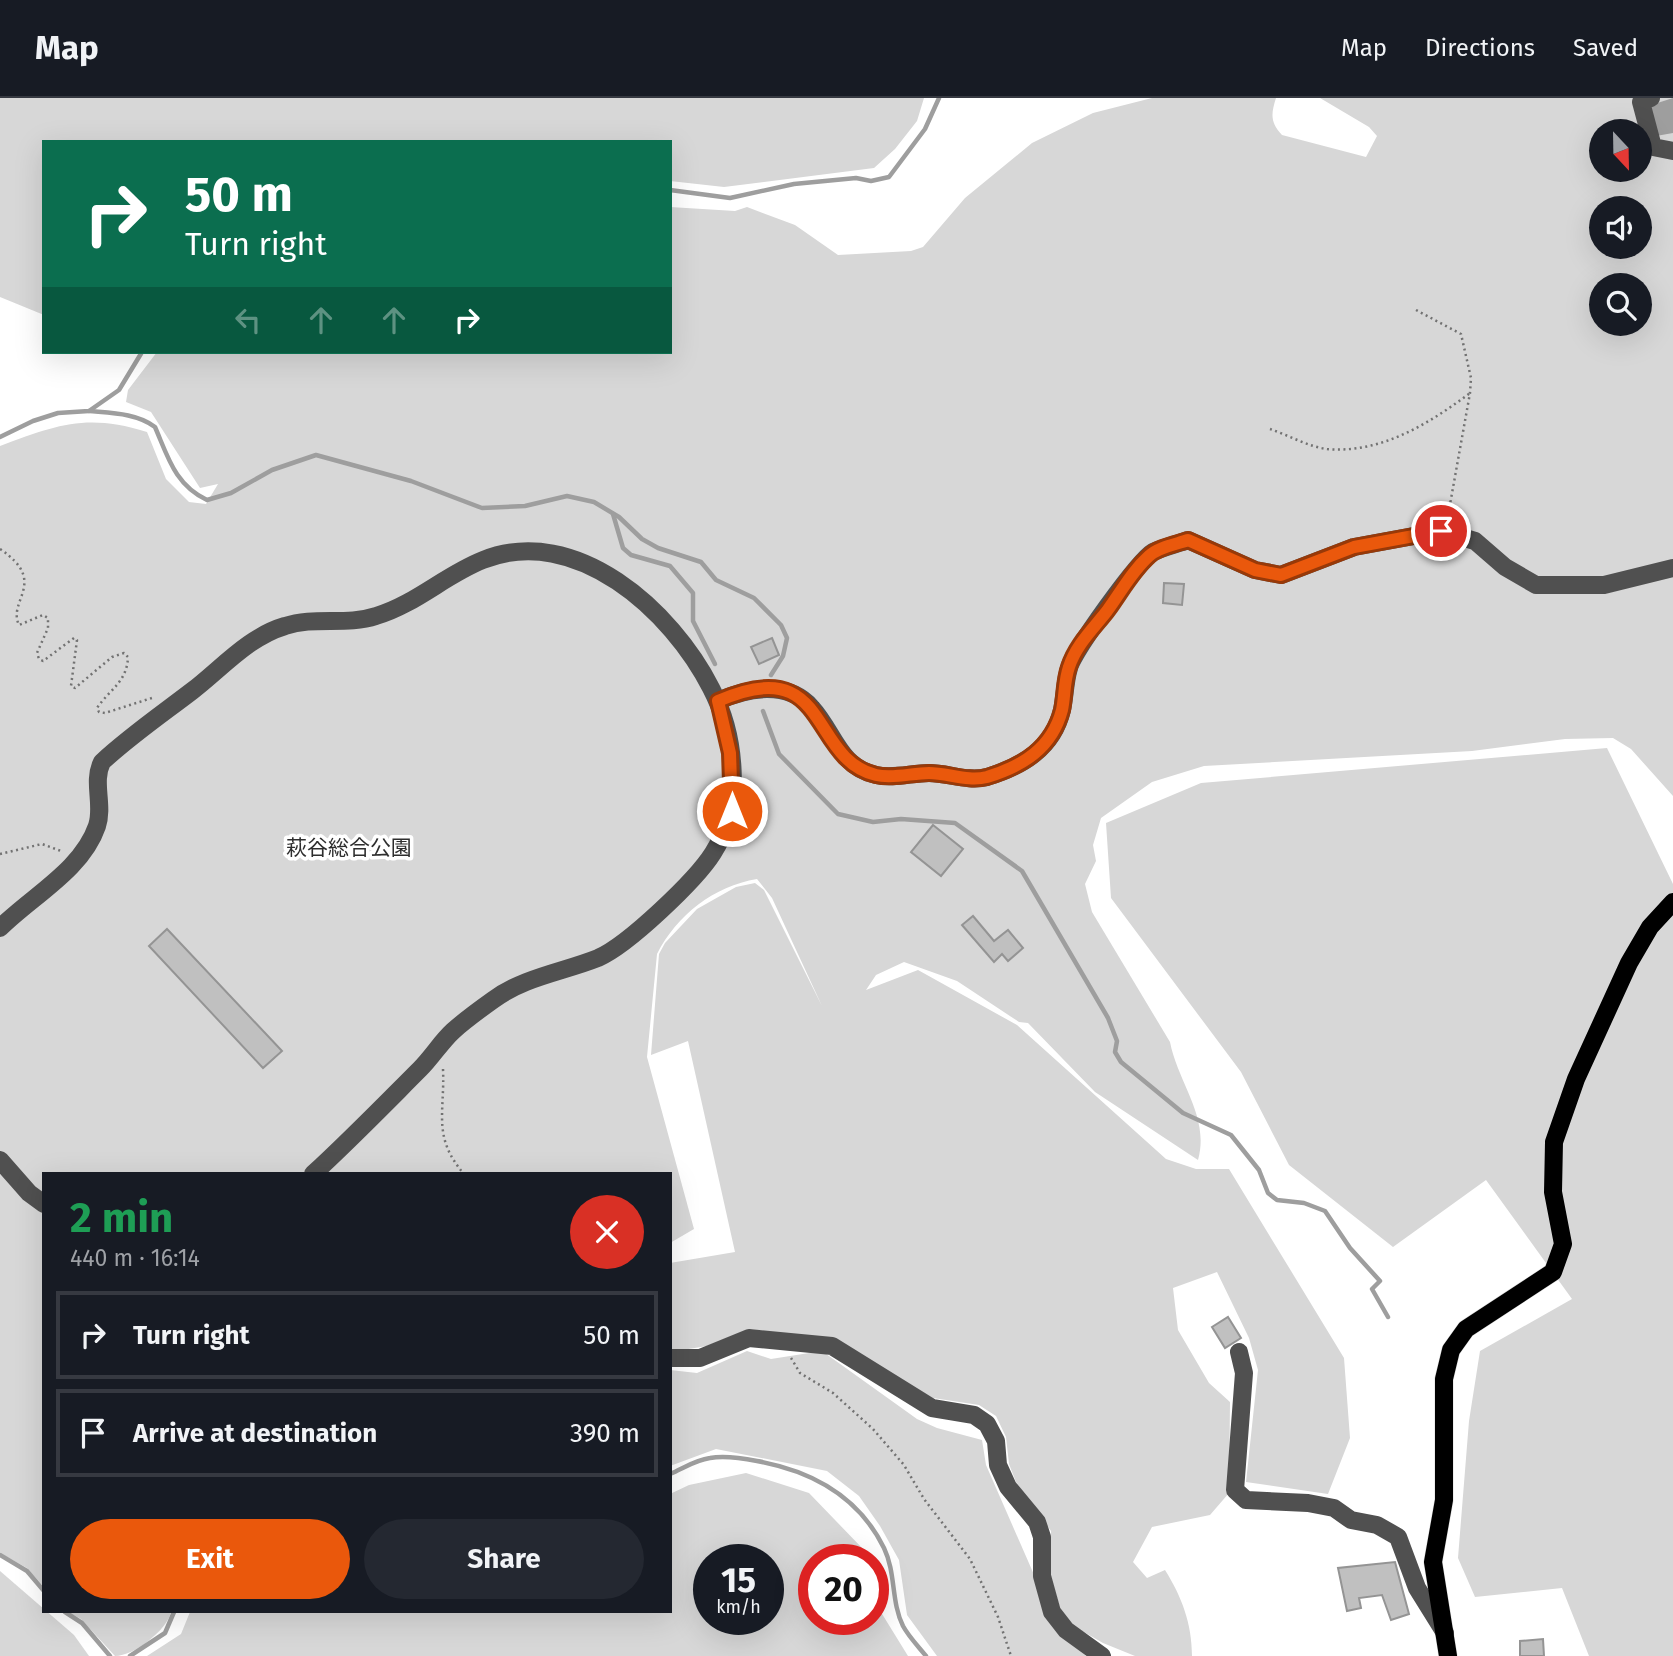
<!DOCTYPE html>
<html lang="en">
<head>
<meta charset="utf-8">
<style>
	:root { --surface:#171b24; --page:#242831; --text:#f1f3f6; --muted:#9ea1a6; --line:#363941; --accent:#ea580c }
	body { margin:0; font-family:"Fira Sans","Noto Sans JP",sans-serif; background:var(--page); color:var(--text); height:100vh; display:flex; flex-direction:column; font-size:26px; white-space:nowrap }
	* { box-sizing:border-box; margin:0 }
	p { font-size:23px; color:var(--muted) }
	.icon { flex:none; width:38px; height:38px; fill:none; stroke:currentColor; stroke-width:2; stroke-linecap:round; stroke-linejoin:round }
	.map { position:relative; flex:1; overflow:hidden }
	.panel { position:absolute; left:42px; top:1074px; width:630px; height:441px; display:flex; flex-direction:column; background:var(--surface); border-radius:0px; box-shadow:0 7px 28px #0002 }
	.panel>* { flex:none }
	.banner { position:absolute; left:42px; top:42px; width:630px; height:214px; border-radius:0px; box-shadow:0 7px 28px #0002; background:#0b6e4f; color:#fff; overflow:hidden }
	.needle { width:46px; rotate:158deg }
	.controls { position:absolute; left:1589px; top:21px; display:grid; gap:14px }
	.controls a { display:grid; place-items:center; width:63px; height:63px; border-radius:50%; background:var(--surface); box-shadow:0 7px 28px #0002; font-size:35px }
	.speed { position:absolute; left:693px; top:1446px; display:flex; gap:14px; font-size:35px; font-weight:700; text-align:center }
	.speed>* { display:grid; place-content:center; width:91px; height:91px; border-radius:50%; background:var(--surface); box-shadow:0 7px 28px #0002; line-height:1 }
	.speed small { font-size:18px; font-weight:400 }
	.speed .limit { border:10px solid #d22; background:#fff; color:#111 }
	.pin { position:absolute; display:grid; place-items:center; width:60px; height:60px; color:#fff; margin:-30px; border:4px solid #fff; border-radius:50%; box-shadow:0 2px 7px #0007 }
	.me { position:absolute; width:77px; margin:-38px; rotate:0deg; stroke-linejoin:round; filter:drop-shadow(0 0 5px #0008) }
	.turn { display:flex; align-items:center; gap:24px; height:147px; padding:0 28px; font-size:32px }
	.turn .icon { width:91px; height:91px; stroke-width:2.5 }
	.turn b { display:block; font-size:49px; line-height:60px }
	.lanes { display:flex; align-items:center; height:66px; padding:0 28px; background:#0003; justify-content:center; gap:35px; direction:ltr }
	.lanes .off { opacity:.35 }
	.round { display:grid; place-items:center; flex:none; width:74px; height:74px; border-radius:37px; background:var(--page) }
	.summary { display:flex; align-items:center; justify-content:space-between; height:119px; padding:0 28px }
	h1 { font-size:42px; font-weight:700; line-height:52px; color:#1e9e55 }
	.button { display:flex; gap:14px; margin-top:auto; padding:14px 28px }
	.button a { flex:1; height:80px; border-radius:42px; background:var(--accent); color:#fff; font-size:28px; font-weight:700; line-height:80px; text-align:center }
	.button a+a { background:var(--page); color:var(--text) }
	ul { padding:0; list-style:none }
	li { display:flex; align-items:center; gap:21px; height:88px; margin:0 14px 10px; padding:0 14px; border:4px solid var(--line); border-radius:0px }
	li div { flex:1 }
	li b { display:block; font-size:26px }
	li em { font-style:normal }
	header { display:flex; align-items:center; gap:42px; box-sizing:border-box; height:98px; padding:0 35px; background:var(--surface); border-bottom:2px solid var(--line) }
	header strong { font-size:33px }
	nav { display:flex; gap:38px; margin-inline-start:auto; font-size:24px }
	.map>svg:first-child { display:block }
	.green { fill:#d7d7d7; fill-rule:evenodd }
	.water { fill:#9e9e9e }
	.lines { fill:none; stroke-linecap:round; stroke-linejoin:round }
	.stream { stroke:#9e9e9e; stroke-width:4.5 }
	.building { fill:#c0c0c0; stroke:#949494; stroke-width:2 }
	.major-casing { stroke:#dbdbdb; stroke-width:19 }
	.path { stroke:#727272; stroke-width:2.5; stroke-dasharray:2 3.5; stroke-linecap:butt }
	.minor { stroke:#505050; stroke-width:18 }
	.major { stroke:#000; stroke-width:18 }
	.route-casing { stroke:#983908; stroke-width:18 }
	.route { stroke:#ea580c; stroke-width:12 }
	.labels { text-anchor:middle; stroke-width:7; stroke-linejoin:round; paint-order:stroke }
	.park-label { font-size:21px; fill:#2e2e2e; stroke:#fff }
</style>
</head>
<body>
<header>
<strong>Map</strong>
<nav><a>Map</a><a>Directions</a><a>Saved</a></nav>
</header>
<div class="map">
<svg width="1673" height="1558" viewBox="0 0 1673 1558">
	<rect width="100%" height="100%" fill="#fff"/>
	<g class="green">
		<polygon points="0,0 924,0 917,23 895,51 874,70 724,89 670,83 670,44 44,44 44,217 0,199"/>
		<path d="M1152 0H1276C1271 16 1270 24 1282 37L1366 59 1377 38 1369 29 1320 0H1673V698L1631 651 1613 640 1565 641 1472 653 1204 668 1152 684 1101 720 1093 747 1096 763 1085 786 1092 814 1170 944C1178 985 1210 1019 1198 1062L1095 994 1028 925 1019 924 957 883 904 864 876 877 866 892 918 872 1017 927 1166 1061 1196 1071H1229L1344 1260 1350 1340 1328 1396 1246 1384 1258 1272 1249 1240 1217 1174 1173 1190 1178 1232 1209 1285 1230 1304 1229 1395 1210 1417 1152 1429 1133 1464 1147 1480 1165 1472C1182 1499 1192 1526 1192 1558H1135L1103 1545 1070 1526 1060 1510 1051 1479V1433L1016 1384 1009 1366 1006 1339 996 1318 979 1307 933 1300 834 1243 749 1231 707 1248 670 1254V1165L735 1154 688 943 651 957 659 856 665 845 697 811 736 789 755 785 764 792 822 908 772 800 757 781C714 788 677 817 657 856L647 959 694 1131 670 1145V1076H44V1489L27 1470 0 1455V348C56 327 87 315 147 334L166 381 189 404 206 406 218 386 200 390 151 314 126 304 128 292 157 254H670V109L735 113 747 109 795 127 838 157 911 153 923 149 965 100 1032 45 1093 15ZM1601 33H1640V72H1601ZM1601 110H1640V149H1601ZM1601 187H1640V226H1601Z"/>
		<polygon points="1607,650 1673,786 1673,1558 1589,1558 1562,1490 1475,1499 1458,1460 1469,1323 1480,1253 1572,1201 1486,1082 1393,1149 1289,1067 1241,974 1111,800 1106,725 1201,685"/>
		<polygon points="747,1253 771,1261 822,1253 917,1321 937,1330 982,1342 986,1367 1056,1527 1086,1558 937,1558 907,1517 899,1462 880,1428 859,1398 827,1373 716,1351 670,1368 670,1272 697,1275"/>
		<path d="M746 1375 809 1395 863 1451 866 1461H814V1521H873V1490L879 1511 908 1558H147L181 1536 190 1514H670V1396L689 1387ZM709 1461H768V1521H709Z"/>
		<polygon points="0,1473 74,1537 89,1558 0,1558"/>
		<path d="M68 1514H171C167 1532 134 1558 115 1558L81 1521Z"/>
	</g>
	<polygon class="water" points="1673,0 1673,35 1656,38 1648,8"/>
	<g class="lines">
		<g class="stream">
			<polyline points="670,92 730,100 794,86 856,80 871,83 889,79 925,31 939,0"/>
			<path d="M89 313C110 315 137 315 155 329 168 359 175 387 207 402L231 395 272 372 316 357 411 383 482 410 525 408 567 398 594 404 619 419 642 441 658 450 701 464 716 482 754 500 781 527 787 540 783 558 771 577"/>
			<polyline points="0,339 33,323 58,315 89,313 119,292 142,254"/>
			<polyline points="613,416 623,450 631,457 670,468 693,495 693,523 715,566"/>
			<polyline points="763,613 779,656 838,716 873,724 901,721 955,725 1022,773 1108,920 1117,943 1115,954 1121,964 1183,1015 1231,1037 1259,1072 1268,1095 1277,1102 1304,1105 1325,1113 1350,1150 1380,1183 1372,1191 1388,1219"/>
			<path d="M670 1376C684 1370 695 1362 710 1360 725 1357 742 1360 757 1363 812 1373 859 1399 884 1450 896 1475 891 1504 903 1528 909 1539 918 1548 926 1558"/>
			<polyline points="0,1457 27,1473 44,1493"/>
			<polyline points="65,1514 82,1525 110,1558"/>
			<polyline points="130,1558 165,1535 174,1514"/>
		</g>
	</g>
	<g class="building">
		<polygon points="1164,485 1184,486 1182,507 1163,505"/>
		<polygon points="772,540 779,557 759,566 751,549"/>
		<polygon points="933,727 963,751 941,778 911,754"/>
		<polygon points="973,818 994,843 1008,832 1023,850 1008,863 1002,856 994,864 962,827"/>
		<polygon points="167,831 282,953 263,970 149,848"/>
		<polygon points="1228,1219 1241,1240 1225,1250 1212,1229"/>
		<polygon points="1395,1464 1409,1516 1391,1522 1382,1497 1359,1500 1361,1510 1347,1513 1338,1470"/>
		<polygon points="1543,1541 1544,1558 1520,1558 1520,1543"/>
	</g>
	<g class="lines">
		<defs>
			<polyline id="major" points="1448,1558 1433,1464 1444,1402 1444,1281 1451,1252 1466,1231 1553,1174 1563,1146 1553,1094 1554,1044 1576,981 1629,865 1650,829 1673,804"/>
		</defs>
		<use href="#major" class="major-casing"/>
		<g class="path">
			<polyline points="1416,212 1461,236 1471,280 1470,295 1449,412 1452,420"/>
			<path d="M1270 331C1288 337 1309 349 1327 351 1381 356 1430 325 1470 295"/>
			<path d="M0 451C49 484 7 502 19 527L43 517 48 520V530L37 555 39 561 43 563 74 540 77 542 71 588 75 590 112 559 124 555 128 559C127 584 110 591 97 610L99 614 105 615 155 599"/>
			<polyline points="0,756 42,746 61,753"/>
			<path d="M443 971C445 1015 432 1039 464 1076"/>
			<polyline points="791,1260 800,1275 833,1295 873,1331 904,1367 924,1401 970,1461 998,1519 1011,1558"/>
		</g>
		<g class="minor">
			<polyline points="1651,0 1641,4 1653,49 1673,53"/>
			<path d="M718 603C747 590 788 582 812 610 834 634 839 669 876 677 893 681 912 675 929 675 948 675 968 684 987 679 1023 668 1053 650 1062 612 1065 598 1065 583 1069 570 1074 552 1138 463 1153 454 1164 449 1177 446 1188 442L1255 472 1281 477 1354 449 1441 433 1475 443 1505 469 1536 487H1604L1673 470"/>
			<path d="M0 830C32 798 82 772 97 728 104 707 92 684 102 664 130 638 162 616 192 593 222 570 248 539 285 528 315 518 346 528 376 518 416 506 445 477 483 462 576 425 672 513 711 590 736 638 743 708 713 755 696 782 628 847 598 860 563 874 524 879 493 902 479 912 465 922 453 933 441 944 432 959 420 971 385 1006 350 1042 313 1076"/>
			<polyline points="0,1062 29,1095 44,1106"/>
			<polyline points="1239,1254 1244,1275 1235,1392 1246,1402 1308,1405 1334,1410 1351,1422 1377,1427 1398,1439 1417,1490 1445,1535"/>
			<polyline points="670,1260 700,1260 749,1240 832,1248 932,1310 974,1317 987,1326 996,1343 998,1367 1008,1389 1037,1424 1042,1439 1042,1478 1052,1514 1066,1532 1102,1558"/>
		</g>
		<use href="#major" class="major"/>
	</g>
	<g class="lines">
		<defs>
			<path id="route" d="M732 713 730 655 718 603C831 553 808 661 876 677 893 681 912 675 929 675 948 675 968 684 987 679 1023 668 1052 650 1062 612 1065 598 1064 583 1069 569 1076 547 1093 531 1107 513 1121 494 1132 473 1149 458 1158 449 1177 446 1188 442L1255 472 1281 477 1354 449 1441 433"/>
		</defs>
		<use href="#route" class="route-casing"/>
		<use href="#route" class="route"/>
	</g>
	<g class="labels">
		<g class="park-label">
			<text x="349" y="757">萩谷総合公園</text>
		</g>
	</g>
</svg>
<div class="controls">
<a><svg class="needle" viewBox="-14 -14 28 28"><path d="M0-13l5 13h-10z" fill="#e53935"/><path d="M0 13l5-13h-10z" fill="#9ea1a6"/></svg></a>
<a><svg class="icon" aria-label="sound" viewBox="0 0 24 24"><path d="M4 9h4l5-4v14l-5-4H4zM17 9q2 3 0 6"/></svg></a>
<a><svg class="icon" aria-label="search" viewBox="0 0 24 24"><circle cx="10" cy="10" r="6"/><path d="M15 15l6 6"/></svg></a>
</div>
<div class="speed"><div>15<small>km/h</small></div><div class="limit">20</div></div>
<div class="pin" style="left:1441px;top:433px;background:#d93025"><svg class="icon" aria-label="arrive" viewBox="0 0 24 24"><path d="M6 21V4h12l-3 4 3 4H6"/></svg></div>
<svg class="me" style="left:732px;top:713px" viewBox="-20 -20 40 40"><circle r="17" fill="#ea580c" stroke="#fff" stroke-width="3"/><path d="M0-11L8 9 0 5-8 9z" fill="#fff"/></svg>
<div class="banner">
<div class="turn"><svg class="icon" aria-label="right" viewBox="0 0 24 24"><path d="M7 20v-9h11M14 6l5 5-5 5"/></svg><div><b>50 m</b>Turn right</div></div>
<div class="lanes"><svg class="icon off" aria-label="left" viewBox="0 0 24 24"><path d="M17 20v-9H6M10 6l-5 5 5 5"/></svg><svg class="icon off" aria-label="ahead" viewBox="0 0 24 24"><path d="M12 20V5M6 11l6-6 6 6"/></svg><svg class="icon off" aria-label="ahead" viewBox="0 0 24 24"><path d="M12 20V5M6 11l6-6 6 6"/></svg><svg class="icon" aria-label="right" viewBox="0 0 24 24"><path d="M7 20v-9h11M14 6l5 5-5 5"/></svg></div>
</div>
<section class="panel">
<div class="summary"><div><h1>2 min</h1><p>440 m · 16:14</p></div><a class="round" style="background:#d93025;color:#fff"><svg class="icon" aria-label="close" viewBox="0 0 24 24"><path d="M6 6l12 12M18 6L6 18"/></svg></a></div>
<ul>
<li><svg class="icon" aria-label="right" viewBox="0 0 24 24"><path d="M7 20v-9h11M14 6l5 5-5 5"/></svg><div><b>Turn right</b></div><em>50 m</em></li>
<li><svg class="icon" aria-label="arrive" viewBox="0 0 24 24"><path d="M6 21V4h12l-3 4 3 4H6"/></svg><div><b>Arrive at destination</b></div><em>390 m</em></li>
</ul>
<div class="button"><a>Exit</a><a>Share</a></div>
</section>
</div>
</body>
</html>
